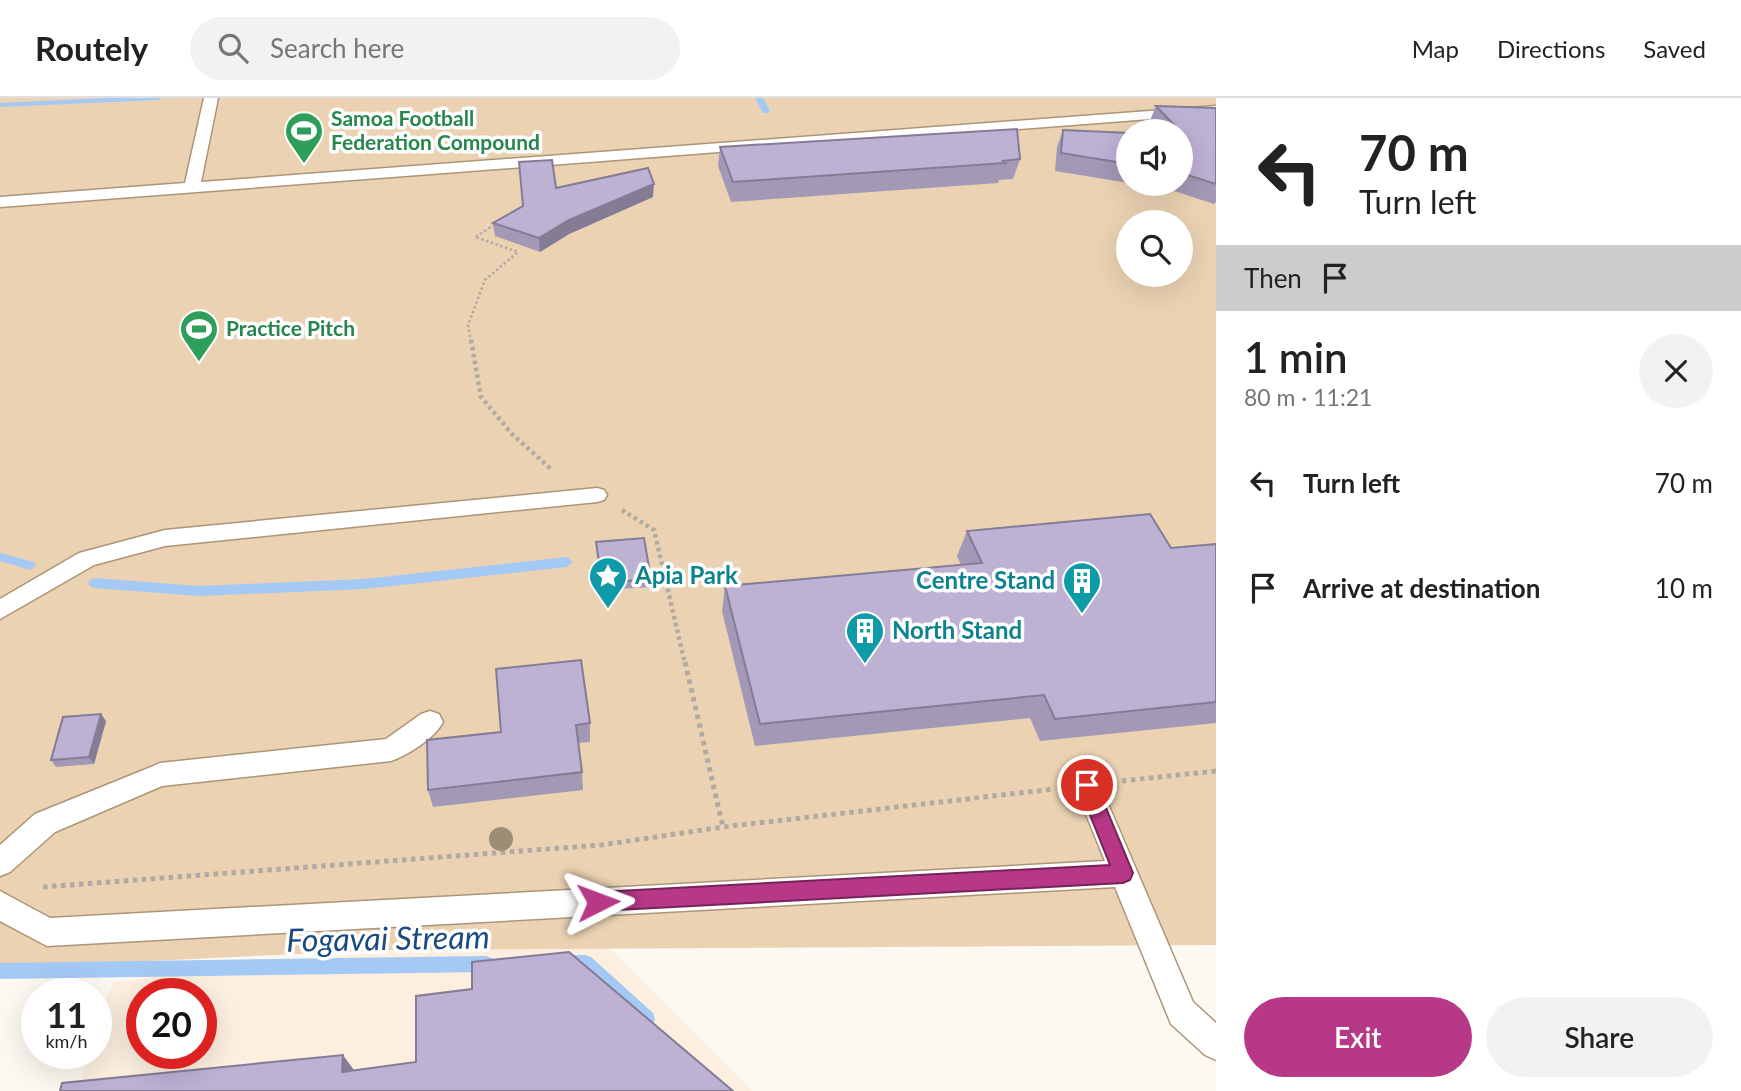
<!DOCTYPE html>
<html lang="en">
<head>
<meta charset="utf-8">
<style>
	:root { --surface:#fff; --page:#f2f2f2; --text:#222; --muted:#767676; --line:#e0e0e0; --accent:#b63887 }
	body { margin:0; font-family:Lato,sans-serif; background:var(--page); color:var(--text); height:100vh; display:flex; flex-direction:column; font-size:26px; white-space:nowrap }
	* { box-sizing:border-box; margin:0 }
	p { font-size:23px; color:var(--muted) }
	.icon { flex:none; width:38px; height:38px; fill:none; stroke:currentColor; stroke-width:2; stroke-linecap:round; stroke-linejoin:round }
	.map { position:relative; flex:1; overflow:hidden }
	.details { display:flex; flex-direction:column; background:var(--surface); width:525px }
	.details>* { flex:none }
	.top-card { background:#fff; color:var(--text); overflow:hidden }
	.tools { position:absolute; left:1116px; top:21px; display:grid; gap:14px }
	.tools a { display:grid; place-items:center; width:77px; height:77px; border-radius:50%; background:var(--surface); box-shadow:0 7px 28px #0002; font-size:35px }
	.speed { position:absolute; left:21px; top:880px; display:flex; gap:14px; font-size:35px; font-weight:700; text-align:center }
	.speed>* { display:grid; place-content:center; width:91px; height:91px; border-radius:50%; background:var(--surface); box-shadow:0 7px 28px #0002; line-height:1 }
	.speed small { font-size:18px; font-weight:400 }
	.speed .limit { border:10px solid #d22; background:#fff; color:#111 }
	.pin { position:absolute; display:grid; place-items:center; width:60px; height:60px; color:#fff; margin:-30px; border:4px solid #fff; border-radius:50%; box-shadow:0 2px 7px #0007 }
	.me { position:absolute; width:77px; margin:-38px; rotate:87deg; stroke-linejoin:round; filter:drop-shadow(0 0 5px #0008) }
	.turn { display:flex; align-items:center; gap:24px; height:147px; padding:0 28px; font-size:32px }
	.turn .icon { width:91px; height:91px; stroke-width:2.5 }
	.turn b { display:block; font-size:49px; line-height:60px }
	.then { display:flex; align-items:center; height:66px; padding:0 28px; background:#0003; gap:14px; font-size:26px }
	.round { display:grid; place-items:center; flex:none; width:74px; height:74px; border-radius:37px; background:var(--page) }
	.head { display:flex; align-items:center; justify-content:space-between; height:119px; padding:0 28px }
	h1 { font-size:42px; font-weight:600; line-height:52px }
	.action { display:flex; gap:14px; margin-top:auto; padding:14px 28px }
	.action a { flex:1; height:80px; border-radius:42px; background:var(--accent); color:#fff; font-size:28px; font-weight:600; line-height:80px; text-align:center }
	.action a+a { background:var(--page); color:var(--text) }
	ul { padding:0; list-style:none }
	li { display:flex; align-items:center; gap:21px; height:105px; padding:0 28px }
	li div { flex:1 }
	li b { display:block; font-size:26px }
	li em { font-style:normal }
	header { display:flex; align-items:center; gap:42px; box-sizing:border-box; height:98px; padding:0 35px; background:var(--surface); border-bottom:2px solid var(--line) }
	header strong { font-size:33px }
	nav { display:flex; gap:38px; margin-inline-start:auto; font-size:24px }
	.search { width:490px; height:63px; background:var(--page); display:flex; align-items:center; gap:18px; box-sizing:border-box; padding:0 24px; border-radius:38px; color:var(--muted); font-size:26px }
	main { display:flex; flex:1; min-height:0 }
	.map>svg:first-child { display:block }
	.built { fill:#fcefe0; fill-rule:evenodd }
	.green { fill:#ebd2b3; fill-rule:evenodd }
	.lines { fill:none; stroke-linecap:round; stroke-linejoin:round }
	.stream { fill:#a4c9f5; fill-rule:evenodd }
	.lane-casing { stroke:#ac9577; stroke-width:3 }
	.path-far2 { stroke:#b1aaa2; stroke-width:2.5; stroke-dasharray:2.5 2.5; stroke-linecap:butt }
	.path-far1 { stroke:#b1aaa2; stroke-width:4.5; stroke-dasharray:3.5 3.5; stroke-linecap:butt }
	.path { stroke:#b1aaa2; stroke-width:5; stroke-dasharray:4.5 4.5; stroke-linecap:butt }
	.lane { fill:#fff; fill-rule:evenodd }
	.tree { fill:#9d8d76 }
	.wall { fill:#a398b6 }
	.shaded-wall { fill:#847c94 }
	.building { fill:#bdb1d4; stroke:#847c94; stroke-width:2 }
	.route { fill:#b63887; stroke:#762458; stroke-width:2 }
	.labels { text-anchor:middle; stroke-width:7; stroke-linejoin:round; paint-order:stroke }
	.far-leisure-label { font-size:21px; font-weight:bold; fill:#27864d; stroke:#fff; text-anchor:start }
	.culture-label { font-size:24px; font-weight:bold; fill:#0d838f; stroke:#fff; text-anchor:start }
	.near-water-label { font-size:32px; font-style:italic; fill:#194b81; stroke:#fff }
</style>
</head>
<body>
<header>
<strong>Routely</strong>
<div class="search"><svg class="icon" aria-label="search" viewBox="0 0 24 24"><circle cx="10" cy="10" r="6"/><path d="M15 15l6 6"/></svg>Search here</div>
<nav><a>Map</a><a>Directions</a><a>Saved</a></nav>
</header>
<main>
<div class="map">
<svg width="1216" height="993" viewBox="0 0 1216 993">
	<rect width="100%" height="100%" fill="#fdf8f2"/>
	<path class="built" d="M590 830 752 993H80L87 956H96V923L114 884ZM142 896H201V956H142Z"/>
	<path class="green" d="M0 0H1216V847L384 852 0 870ZM1129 33H1181V86H1129ZM1129 124H1181V177H1129Z"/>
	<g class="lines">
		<g class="stream">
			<polygon points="108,0 162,0 158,2 0,9 0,5"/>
			<polygon points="755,0 763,0 770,13 769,15 763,15"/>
			<polygon points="0,455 34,464 36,467 30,472 0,463"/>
			<polygon points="567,459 573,464 567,469 364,491 199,498 94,490 90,488 88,485 90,482 94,480 199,488 364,481"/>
			<polygon points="567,857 585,857 591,859 653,915 655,921 653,927 647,929 641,927 582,873 567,873 561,871 559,865 561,859"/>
			<polygon points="486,858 492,860 494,866 492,872 486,874 0,881 0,865"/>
		</g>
		<defs>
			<g id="lane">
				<polygon points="204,0 218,0 201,84 1216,8 1216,16 0,109 0,99 185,85"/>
				<polygon points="597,390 604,392 607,397 604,402 597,404 165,448 94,467 0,521 0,501 79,455 165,432"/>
				<path d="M430 613 439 616 443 624C435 640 408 657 391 663L162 688 55 734 10 774 0 778V747L35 716 151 669 160 665 386 641 421 616Z"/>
				<polygon points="1087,675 1096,679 1100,687 1193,904 1216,925 1216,962 1205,957 1171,926 1115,789 47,848 0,823 0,793 50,820 1105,763 1074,687 1078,679"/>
			</g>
		</defs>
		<use href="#lane" class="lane-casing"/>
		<polyline class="path-far2" points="471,244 468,227 485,182 518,154 475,139 496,126"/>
		<g class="path-far1">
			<polyline points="471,242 481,299 512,336 551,371"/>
			<polyline points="622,412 654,432 685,566"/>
		</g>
		<g class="path">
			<polyline points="685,564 723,729"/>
			<polyline points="1122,683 1216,673"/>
			<polyline points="43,789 601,747 723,729 1054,691"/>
		</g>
		<use href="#lane" class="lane"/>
	</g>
	<circle class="tree" cx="501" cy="741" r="12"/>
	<g class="wall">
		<polygon points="1156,8 1216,10 1216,104 1214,106 1168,91 1135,86 1181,86 1181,33 1156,33 1149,25"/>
		<polygon points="1063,32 1129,35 1129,85 1055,73 1057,49"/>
		<polygon points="720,49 1020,61 1013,81 999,82 998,85 731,104 718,68"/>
		<polygon points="556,90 653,99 569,136 540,154 495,138 493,125"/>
		<polygon points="967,433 1171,450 1216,446 1216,625 1040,643 1030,620 755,648 722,513 725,488 961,467 957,458"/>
		<polygon points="596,444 651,481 651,489 602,492"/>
		<polygon points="106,623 94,666 56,669 51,662"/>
		<polygon points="590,625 590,644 578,645 582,674 583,692 433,709 428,692 427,642"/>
	</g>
	<g class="shaded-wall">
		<polygon points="654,86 653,99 569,136 540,154 539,140 569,122"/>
		<polygon points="101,616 106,623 94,666 89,659"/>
		<polygon points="343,957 356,975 342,974"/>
	</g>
	<g class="building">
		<polygon points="1156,8 1216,10 1216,86 1181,75 1181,38 1185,38 1181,33 1180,33"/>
		<polygon points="1017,31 1020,61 1003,63 1005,65 733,84 720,49"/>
		<polygon points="1063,32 1129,35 1129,66 1061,55"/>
		<polygon points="552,62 556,90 648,70 654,86 569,122 539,140 493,125 523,108 519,64"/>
		<polygon points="1150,416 1171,450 1216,446 1216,604 1055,621 1044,597 760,626 725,488 982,465 967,433"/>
		<polygon points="644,440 651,481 602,485 596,444"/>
		<polygon points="581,562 590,625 576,627 582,674 428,692 427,642 501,634 496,571"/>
		<polygon points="101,616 89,659 51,662 63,619"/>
		<polygon points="569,854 733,993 60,993 62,985 343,957 342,974 416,964 416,898 472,891 472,864"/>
	</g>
	<polygon class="route" points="1087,679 1094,681 1133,775 1130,782 1123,785 598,813 591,811 589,804 591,797 598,794 1110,767 1078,687 1081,681"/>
	<defs>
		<symbol id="stadium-pin" viewBox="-11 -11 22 30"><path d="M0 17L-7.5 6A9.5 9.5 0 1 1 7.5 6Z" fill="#2e9e5b" stroke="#fff"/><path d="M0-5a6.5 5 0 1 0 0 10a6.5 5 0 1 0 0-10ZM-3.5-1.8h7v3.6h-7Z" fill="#fff"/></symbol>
		<symbol id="sight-pin" viewBox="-11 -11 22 30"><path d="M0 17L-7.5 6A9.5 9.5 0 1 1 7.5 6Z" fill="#0f9aa8" stroke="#fff"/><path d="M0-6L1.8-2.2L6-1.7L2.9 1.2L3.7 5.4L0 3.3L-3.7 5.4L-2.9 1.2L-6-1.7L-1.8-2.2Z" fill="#fff"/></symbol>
		<symbol id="building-pin" viewBox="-11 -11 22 30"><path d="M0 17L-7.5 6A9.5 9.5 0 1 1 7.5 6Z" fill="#0f9aa8" stroke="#fff"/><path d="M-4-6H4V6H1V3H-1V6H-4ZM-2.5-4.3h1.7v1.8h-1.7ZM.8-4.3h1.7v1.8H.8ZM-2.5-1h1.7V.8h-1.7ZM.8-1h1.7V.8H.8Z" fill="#fff"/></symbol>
	</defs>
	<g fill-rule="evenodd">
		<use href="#stadium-pin" x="282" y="11" width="44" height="60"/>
		<use href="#stadium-pin" x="177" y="209" width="44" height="60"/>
		<use href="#sight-pin" x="586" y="456" width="44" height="60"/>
		<use href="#building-pin" x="1060" y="461" width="44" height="60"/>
		<use href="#building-pin" x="843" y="511" width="44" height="60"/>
	</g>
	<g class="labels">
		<g class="far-leisure-label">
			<text x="331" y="28">Samoa Football<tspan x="331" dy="24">Federation Compound</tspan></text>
			<text x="226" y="238">Practice Pitch</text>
		</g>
		<g class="culture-label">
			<text x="635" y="486">Apia Park</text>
			<text x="1055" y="491" text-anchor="end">Centre Stand</text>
			<text x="892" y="541">North Stand</text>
		</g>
		<g class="near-water-label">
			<text transform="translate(388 841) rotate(-1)" y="11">Fogavai Stream</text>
		</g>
	</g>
</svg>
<div class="tools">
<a><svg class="icon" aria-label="sound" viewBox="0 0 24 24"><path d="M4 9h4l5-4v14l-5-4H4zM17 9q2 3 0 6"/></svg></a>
<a><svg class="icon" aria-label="search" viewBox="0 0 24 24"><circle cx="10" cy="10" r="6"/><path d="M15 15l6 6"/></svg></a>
</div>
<div class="speed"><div>11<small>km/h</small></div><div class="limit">20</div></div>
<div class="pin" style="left:1087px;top:687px;background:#d93025"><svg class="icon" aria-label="arrive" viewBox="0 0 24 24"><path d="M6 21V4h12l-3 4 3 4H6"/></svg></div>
<svg class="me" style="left:598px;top:804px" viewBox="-20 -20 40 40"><path d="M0-17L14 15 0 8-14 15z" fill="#b63887" stroke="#fff" stroke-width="4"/></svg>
</div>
<section class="details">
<div class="top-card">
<div class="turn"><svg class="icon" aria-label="left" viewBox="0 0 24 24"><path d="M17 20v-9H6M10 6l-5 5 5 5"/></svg><div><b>70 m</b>Turn left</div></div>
<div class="then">Then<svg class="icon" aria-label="arrive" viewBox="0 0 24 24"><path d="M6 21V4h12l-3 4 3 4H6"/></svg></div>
</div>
<div class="head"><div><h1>1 min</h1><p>80 m · 11:21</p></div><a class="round"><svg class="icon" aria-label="close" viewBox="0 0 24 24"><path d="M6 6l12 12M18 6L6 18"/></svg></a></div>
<ul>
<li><svg class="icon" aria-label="left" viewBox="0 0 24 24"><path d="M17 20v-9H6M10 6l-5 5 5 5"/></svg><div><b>Turn left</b></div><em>70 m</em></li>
<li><svg class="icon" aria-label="arrive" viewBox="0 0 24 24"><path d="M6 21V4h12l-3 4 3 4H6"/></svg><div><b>Arrive at destination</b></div><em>10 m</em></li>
</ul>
<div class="action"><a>Exit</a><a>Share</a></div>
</section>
</main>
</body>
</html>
